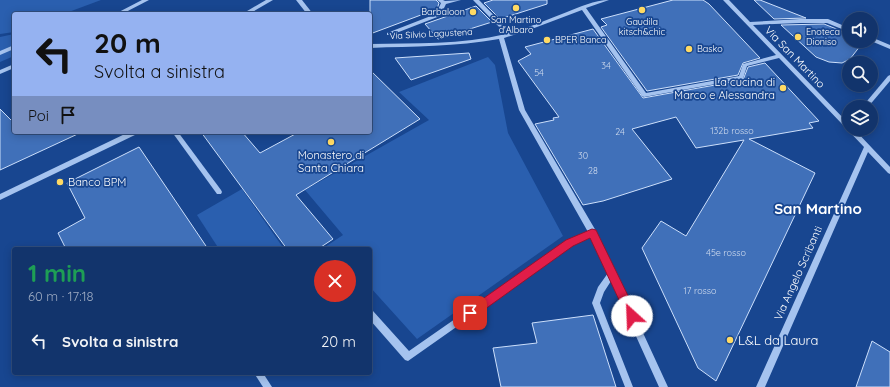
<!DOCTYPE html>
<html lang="it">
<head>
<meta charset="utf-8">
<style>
	:root { --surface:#12346c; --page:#1f3f74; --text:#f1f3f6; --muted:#9caac2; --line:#314f7f }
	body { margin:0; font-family:Quicksand,sans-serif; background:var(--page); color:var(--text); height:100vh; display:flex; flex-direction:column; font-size:15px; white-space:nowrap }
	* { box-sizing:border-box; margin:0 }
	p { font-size:13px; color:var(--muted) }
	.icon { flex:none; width:22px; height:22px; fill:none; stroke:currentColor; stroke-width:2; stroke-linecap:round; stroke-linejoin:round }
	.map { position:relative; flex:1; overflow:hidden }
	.panel { position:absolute; left:12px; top:247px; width:360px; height:128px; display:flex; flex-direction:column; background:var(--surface); border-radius:4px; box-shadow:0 2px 10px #0003,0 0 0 1px var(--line) }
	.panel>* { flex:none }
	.guide { position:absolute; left:12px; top:12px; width:360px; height:122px; border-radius:4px; box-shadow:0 2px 10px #0003,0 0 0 1px var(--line); background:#95b2f1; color:#111; overflow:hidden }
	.buttons { position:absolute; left:842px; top:12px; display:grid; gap:8px }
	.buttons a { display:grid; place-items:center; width:36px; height:36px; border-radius:50%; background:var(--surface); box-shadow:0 2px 10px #0003,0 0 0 1px var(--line); font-size:20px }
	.pin { position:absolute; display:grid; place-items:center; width:34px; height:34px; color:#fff; margin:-17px; border-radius:8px; box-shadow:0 2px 6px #0006 }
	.me { position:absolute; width:44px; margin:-22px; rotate:335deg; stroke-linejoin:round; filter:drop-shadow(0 0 3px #0008) }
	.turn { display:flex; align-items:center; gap:14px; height:84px; padding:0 16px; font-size:18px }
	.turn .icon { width:52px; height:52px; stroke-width:2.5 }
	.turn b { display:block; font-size:28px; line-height:34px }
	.then { display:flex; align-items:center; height:38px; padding:0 16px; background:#0003; gap:8px; font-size:15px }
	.round { display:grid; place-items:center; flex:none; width:42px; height:42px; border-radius:21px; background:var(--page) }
	.overview { display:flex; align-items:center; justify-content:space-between; height:68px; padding:0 16px }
	h1 { font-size:24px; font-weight:700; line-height:30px; color:#1e9e55 }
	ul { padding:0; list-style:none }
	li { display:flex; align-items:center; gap:12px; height:52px; padding:0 16px }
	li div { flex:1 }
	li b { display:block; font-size:15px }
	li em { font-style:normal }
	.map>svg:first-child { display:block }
	.green { fill:#2a5faf }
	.building { fill:#4070b9; stroke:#ccdffb }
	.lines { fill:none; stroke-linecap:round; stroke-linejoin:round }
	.minor { fill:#a5c3ef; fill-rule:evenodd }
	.route { fill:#e11d48; stroke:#92132f }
	.poi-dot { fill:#ffda64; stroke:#184690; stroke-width:1.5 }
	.labels { text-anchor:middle; stroke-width:3.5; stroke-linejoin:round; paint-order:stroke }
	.far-poi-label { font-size:9px; fill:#fff; stroke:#184690; text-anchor:start }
	.far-street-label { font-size:9px; fill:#fff; stroke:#184690 }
	.number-label { font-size:9px; fill:#cfdbee }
	.street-label { font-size:11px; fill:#fff; stroke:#184690 }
	.poi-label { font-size:11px; fill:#fff; stroke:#184690; text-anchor:end }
	.near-poi-label { font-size:13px; fill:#fff; stroke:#184690; text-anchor:start }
	.district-label { font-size:15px; font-weight:bold; fill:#fff; stroke:#184690 }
</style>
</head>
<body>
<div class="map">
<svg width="890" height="387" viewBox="0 0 890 387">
	<rect width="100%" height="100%" fill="#184690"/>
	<g class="green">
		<polygon points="0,0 101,0 66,13 14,14 14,32 0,34"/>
		<polygon points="14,34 14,56 0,62 0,37"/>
		<polygon points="488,57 495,65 508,133 563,236 417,339 370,287 370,249 322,249 343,235 305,190 429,120 399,92"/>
		<polygon points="242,189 284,249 219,249 197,215"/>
	</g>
	<g class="building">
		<polygon points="370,0 436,0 439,3 437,9 370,34"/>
		<polygon points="493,0 547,0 547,4 500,19 484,3"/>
		<polygon points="673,0 703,0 709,4 760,58 743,63 738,75 647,91 601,27 607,25 601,19"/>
		<polygon points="754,0 760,0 806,18 774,19"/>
		<polygon points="476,6 492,22 438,39 425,24"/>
		<polygon points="824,24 849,34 849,41 864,41 850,59 842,63 829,62 816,57 781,25"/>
		<polygon points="593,29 643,98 743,80 748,67 765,63 819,121 809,123 813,128 749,139 815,173 716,381 698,368 642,248 661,221 686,236 744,140 696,148 676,117 632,129 672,179 603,201 583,205 535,124 554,120 553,118 559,117 518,61 531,54 525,47"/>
		<polygon points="469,53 471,59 411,80 395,58"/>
		<polygon points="370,70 420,119 296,195 333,239 318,249 287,249 201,132 242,132 260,153 299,132 370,132"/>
		<polygon points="0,109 14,123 14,132 82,132 0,170"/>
		<polygon points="139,147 208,249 66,249 58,233 85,218 67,183"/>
		<polygon points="593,315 616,387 501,387 493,348 537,343 532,323"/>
		<polygon points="872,341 890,352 890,387 856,387"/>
	</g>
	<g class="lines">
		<g class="minor">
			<polygon points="142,0 149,0 122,14 115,14"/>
			<polygon points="266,0 273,0 249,14 242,14"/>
			<polygon points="296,0 302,0 313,14 307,14"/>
			<polygon points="437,0 443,0 445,1 461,0 446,4 440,16 391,35 387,35 387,33 436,14 441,3"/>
			<path d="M473 0H479L511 33C530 27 548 19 567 12 580 7 594 0 609 0L586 8 646 93 739 76 743 64 776 55 723 0H729L750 22 800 19H828L849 28V32L827 23H800L753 25 849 124V129H854L890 167V174L888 173 868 152 765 387H756L864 147 779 58 747 66 743 79 644 97 642 96 582 10 529 30 504 38 525 110 596 231 668 387H659L611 281 604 292 600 303 633 387H625L592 303 598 287 608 273 591 237 573 245 408 361 405 360 370 320V310L373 311 409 351 567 241 588 232 519 110 499 39C456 47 413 46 370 48V44C415 43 461 45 506 34Z"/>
			<polygon points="871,37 890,45 890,49 871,41"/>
			<polygon points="14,45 14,49 0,55 0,51"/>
			<polygon points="14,64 14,68 0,74 0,70"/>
			<polygon points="890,75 890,81 868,107 862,107 888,76"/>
			<polygon points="129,132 138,132 137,134 0,200 0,194"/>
			<polygon points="172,132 178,132 221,190 222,192 221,194 217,194"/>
			<polygon points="254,373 263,373 272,387 263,387"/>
		</g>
	</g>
	<polygon class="route" points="592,229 596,230 636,312 637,316 636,319 632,321 628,319 590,238 573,246 474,317 470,318 467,317 465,313 467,310 566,240"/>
	<g class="poi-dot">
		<circle cx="516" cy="8" r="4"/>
		<circle cx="642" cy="10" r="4"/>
		<circle cx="473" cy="12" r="4"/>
		<circle cx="798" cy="37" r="4"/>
		<circle cx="547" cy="40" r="4"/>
		<circle cx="689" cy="49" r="4"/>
		<circle cx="783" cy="88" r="4"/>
		<circle cx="331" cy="142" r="4"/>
		<circle cx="60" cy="182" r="4"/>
		<circle cx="730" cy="340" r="4"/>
	</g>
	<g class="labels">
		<g class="far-poi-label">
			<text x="465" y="15" text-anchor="end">Barbaloon</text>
			<text x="516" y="23" text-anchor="middle">San Martino<tspan x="516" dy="10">d'Albaro</tspan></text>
			<text x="642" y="25" text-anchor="middle">Gaudila<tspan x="642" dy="10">kitsch&amp;chic</tspan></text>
			<text x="806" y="35">Enoteca<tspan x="806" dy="10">Dioniso</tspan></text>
			<text x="555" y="43">BPER Banca</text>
			<text x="697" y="52">Basko</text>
		</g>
		<g class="far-street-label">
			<text transform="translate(431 34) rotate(-3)" y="3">Via Silvio Lagustena</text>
		</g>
		<g class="number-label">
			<text x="606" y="69">34</text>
			<text x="539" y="76">54</text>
			<text x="732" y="134">132b rosso</text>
			<text x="620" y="135">24</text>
			<text x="583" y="159">30</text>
			<text x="593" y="174">28</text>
			<text x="726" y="256">45e rosso</text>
			<text x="700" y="294">17 rosso</text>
		</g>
		<g class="street-label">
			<text transform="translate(795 57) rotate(46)" y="4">Via San Martino</text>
			<text transform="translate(798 273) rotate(-66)" y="4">Via Angelo Scribanti</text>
		</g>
		<g class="poi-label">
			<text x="775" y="86">La cucina di<tspan x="775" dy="13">Marco e Alessandra</tspan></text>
			<text x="331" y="159" text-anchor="middle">Monastero di<tspan x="331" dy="13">Santa Chiara</tspan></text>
			<text x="68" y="186" text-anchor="start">Banco BPM</text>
		</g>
		<g class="near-poi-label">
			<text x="738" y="345">L&amp;L da Laura</text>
		</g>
		<g class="district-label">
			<text x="818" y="214">San Martino</text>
		</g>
	</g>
</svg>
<div class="buttons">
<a><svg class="icon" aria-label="sound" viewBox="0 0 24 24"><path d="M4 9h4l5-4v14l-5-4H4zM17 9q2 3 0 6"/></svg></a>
<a><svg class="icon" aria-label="search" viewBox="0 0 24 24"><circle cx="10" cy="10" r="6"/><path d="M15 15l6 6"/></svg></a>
<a><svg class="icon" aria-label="layers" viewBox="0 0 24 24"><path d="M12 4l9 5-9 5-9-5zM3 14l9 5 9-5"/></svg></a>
</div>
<div class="pin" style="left:470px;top:313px;background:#d93025"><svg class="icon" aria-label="arrive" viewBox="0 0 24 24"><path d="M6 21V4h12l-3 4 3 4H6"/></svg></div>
<svg class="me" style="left:632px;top:316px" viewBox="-20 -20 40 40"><circle r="19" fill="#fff"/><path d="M0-13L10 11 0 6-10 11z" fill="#e11d48"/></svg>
<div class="guide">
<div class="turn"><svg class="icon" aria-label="left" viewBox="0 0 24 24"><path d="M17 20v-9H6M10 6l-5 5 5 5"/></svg><div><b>20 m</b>Svolta a sinistra</div></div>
<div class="then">Poi<svg class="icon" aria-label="arrive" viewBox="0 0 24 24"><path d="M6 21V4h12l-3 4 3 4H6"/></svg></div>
</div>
<section class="panel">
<div class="overview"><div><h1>1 min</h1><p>60 m · 17:18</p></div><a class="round" style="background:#d93025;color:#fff"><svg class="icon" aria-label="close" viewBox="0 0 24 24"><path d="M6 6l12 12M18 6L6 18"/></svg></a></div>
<ul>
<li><svg class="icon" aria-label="left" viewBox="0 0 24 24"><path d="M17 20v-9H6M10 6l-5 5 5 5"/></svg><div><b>Svolta a sinistra</b></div><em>20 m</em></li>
</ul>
</section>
</div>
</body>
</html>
